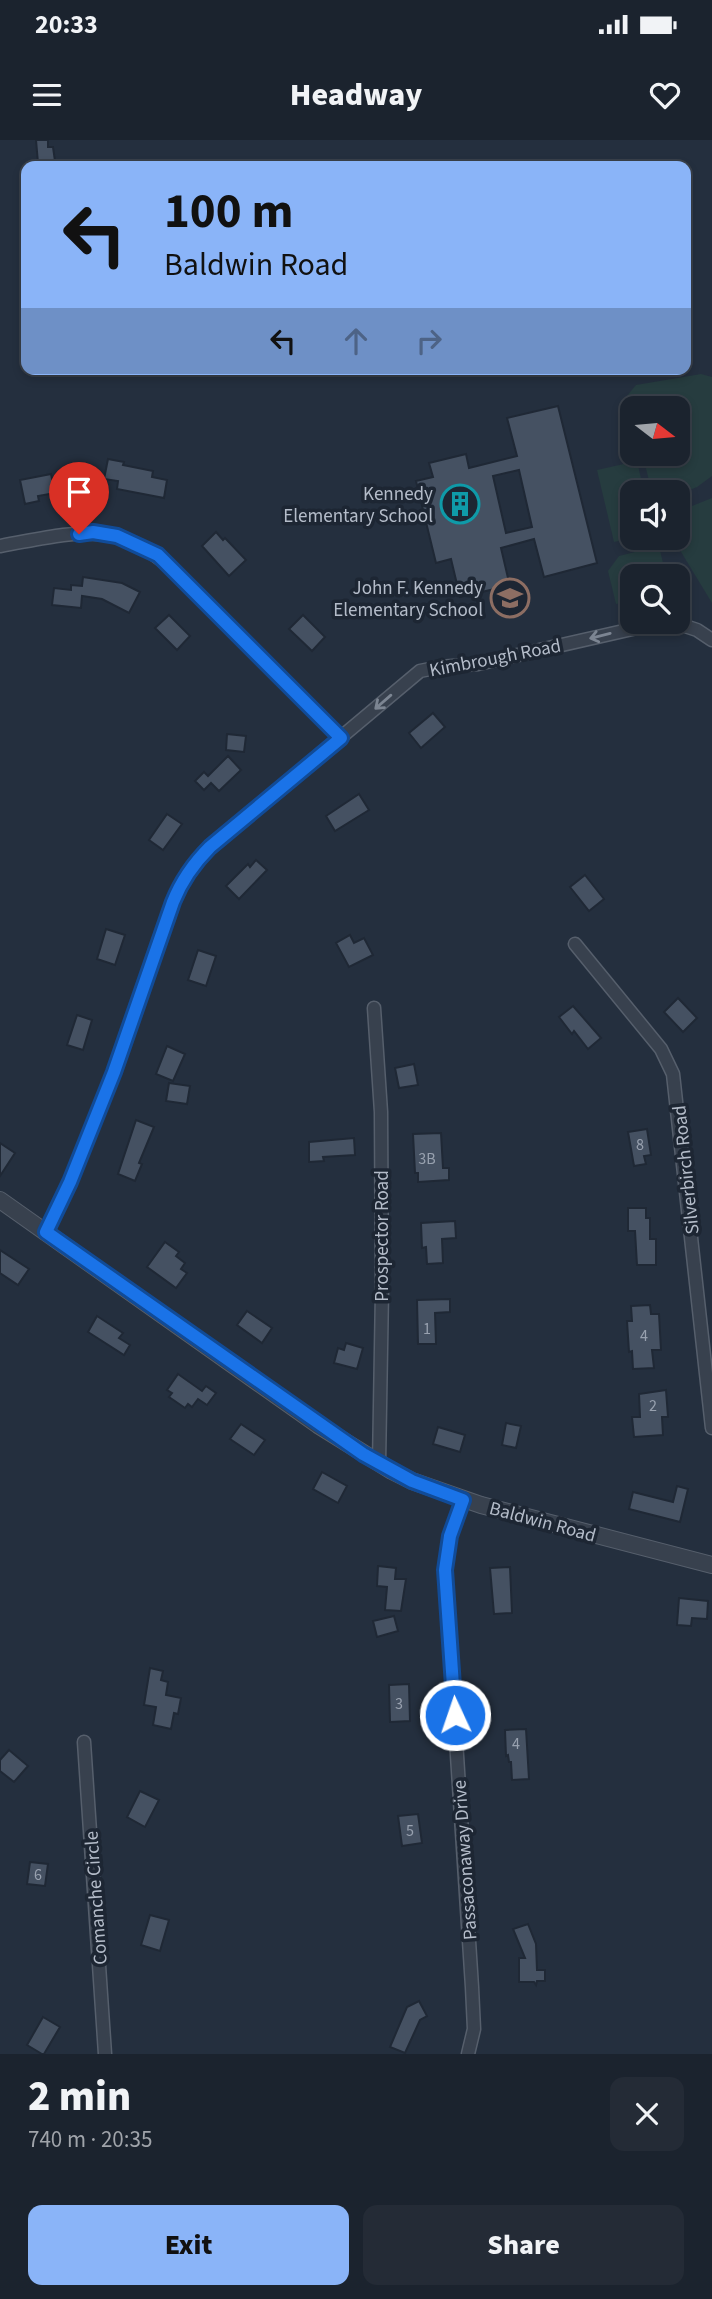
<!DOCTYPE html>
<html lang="en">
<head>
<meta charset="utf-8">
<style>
	:root { --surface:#1b232e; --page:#242b36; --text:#f1f3f6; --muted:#a0a4aa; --line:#39404a; --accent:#8ab4f8 }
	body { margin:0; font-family:"Source Sans 3",sans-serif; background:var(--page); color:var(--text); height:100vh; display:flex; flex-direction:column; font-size:26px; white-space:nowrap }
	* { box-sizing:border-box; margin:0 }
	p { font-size:23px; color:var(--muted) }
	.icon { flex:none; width:38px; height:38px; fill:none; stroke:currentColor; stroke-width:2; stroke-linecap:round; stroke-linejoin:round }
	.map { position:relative; height:1914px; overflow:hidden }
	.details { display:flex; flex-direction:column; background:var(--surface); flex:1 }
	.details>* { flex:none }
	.top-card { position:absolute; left:21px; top:21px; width:670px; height:214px; border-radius:14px; box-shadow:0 4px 10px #0003,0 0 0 2px var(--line); background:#8ab4f8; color:#111; overflow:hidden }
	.needle { width:46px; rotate:106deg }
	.controls { position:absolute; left:620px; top:256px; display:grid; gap:14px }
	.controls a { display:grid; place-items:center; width:70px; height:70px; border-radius:14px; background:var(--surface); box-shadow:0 4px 10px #0003,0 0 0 2px var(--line); font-size:35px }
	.pin { position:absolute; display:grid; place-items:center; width:60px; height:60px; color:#fff; margin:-72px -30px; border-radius:50% 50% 50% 0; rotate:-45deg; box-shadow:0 0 7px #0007 }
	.pin .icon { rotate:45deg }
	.me { position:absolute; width:77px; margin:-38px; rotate:357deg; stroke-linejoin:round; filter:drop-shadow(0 0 5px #0008) }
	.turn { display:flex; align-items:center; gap:24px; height:147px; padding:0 28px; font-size:32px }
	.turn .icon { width:91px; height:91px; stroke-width:2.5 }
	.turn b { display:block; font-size:49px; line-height:60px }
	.lanes { display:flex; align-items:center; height:66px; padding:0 28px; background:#0003; justify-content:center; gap:35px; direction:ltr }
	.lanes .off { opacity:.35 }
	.round { display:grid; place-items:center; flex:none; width:74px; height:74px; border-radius:14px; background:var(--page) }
	.overview { display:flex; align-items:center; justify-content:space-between; height:119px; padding:0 28px }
	h1 { font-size:42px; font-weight:800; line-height:52px }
	.action { display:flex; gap:14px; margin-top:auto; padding:14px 28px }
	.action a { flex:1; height:80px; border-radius:14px; background:var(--accent); color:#111; font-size:28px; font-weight:800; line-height:80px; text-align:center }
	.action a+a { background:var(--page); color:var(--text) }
	.status { display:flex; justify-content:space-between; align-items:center; height:49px; padding:0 35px; background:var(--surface); direction:ltr }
	.status svg { height:19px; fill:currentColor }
	header { display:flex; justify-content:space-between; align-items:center; height:91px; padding:0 28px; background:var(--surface); font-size:32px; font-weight:800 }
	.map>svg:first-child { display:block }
	.green { fill:#263c3f }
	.building { fill:#455162; stroke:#1f2835; stroke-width:2; fill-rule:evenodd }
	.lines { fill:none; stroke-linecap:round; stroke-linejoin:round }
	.minor-casing { stroke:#565f6c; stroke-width:15 }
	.tertiary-casing { stroke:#565f6c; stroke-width:18 }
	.minor { stroke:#38414e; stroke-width:12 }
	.tertiary { stroke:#38414e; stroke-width:16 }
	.oneway { stroke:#7c8592 }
	.route-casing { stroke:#114b97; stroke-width:18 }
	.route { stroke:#1a73e8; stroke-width:12 }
	.labels { text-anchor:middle; stroke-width:7; stroke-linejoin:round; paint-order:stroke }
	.number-label { font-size:16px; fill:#98a1af }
	.poi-label { font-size:19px; fill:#b4bcc9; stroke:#1d2633; text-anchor:end }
	.street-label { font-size:19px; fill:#b4bcc9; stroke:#1d2633 }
</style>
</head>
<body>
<div class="status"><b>20:33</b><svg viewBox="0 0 49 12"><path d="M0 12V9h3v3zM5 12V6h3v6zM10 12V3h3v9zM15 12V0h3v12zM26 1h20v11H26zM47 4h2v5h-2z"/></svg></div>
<header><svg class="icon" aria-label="menu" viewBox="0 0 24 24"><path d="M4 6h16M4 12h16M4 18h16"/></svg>Headway<svg class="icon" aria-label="heart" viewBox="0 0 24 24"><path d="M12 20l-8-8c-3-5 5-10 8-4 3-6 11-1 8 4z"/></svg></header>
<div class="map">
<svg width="712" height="1914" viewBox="0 0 712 1914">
	<rect width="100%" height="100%" fill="#242f3e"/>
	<g class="green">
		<polygon points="701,234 712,237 712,336 697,347 677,355 677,352 652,352 642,313 677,313 677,268 632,268 632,275 627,256 636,245"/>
		<polygon points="637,321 644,352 632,352 632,397 635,397 614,402 597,330"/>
		<polygon points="712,358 712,463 672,397 677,397 677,376 692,366"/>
		<polygon points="659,406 666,436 632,436 632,461 616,464 608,431 619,416"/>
	</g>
	<g class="building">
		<polygon points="36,0 48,0 48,7 53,7 55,21 38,23"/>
		<path d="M558 266 597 423 544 437 534 399 501 408 511 451 500 454 499 448 460 457 451 419 436 423 416 341 433 337 429 323 466 314 469 328 517 316 507 278ZM519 330 532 387 506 393 493 336Z"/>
		<polygon points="108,319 124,322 123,325 153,331 152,337 167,340 164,358 117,349 118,341 104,339"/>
		<polygon points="51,334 55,353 38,356 39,361 25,364 20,340"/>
		<polygon points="216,392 223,400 225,398 246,420 229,436 202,406"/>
		<polygon points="83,437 122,443 140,452 129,473 102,459 82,456 81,468 52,465 54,448 71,450 71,445 82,446"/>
		<polygon points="169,475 190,496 177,510 155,488"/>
		<polygon points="303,475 325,497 312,511 289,489"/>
		<polygon points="433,573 445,587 421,608 409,593"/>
		<polygon points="227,594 246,596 244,612 226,610"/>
		<polygon points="228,616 241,630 219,651 211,643 204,650 195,641 204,632 208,636"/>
		<polygon points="359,654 369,670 335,691 326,676"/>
		<polygon points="167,674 182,684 163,710 149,700"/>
		<polygon points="256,720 267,730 239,759 226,746 248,724 250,727"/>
		<polygon points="585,735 604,759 589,771 570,747"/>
		<polygon points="106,789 125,795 115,825 97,819"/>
		<polygon points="350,795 354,803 364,798 373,815 349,827 336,803"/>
		<polygon points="198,810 216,816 206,846 188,840"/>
		<polygon points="678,858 697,878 683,892 664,872"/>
		<polygon points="573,866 601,898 588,909 574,891 572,894 559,877"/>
		<polygon points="77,875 92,880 83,910 67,905"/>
		<polygon points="167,906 185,914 173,941 156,934"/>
		<polygon points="414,924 418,945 399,948 395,928"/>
		<polygon points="169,943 190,946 187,964 166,961"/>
		<polygon points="136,980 154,987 139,1023 142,1024 135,1041 118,1034"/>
		<polygon points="647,989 651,1015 644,1016 646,1024 634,1026 628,992"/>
		<polygon points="441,993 443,1028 449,1028 449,1040 418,1042 418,1033 415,1033 413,994"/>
		<polygon points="354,998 355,1015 323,1017 324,1021 309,1022 309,1002"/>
		<polygon points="0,1003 15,1013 0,1036"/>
		<polygon points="628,1068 646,1068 646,1078 650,1078 650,1099 656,1099 656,1125 637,1125 635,1091 628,1091"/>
		<polygon points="455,1081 456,1098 442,1099 443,1123 427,1124 426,1107 422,1108 421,1083"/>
		<polygon points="165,1102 179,1112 176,1116 185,1123 181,1129 187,1133 176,1148 147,1127"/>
		<polygon points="0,1110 29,1129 18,1145 0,1133"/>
		<polygon points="450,1159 450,1172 435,1173 436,1204 418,1204 417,1160"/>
		<polygon points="650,1165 651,1174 659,1174 661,1210 652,1210 654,1228 633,1229 632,1211 629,1212 627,1181 632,1181 631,1166"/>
		<polygon points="247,1171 272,1188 262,1203 237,1185"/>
		<polygon points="97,1176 123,1193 119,1198 130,1205 124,1215 88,1192"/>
		<polygon points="346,1203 363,1208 357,1229 334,1223 338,1208 344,1210"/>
		<polygon points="178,1234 202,1251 206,1246 216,1253 207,1265 198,1259 192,1267 188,1264 185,1268 169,1257 172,1253 167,1250"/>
		<polygon points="666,1250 668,1277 662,1277 663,1295 634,1297 632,1277 640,1277 639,1254"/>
		<polygon points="506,1283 521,1286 516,1308 502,1305"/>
		<polygon points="241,1284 265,1300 254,1315 230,1299"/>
		<polygon points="438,1287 465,1295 460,1312 433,1304"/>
		<polygon points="322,1332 347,1346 338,1363 313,1349"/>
		<polygon points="677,1346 688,1349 680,1382 629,1369 633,1352 673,1362"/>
		<polygon points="378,1426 396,1428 395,1439 406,1439 401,1471 385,1470 387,1447 377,1446"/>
		<polygon points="510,1427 512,1473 494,1474 490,1428"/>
		<polygon points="679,1458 708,1461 707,1479 692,1478 691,1486 677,1485"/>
		<polygon points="394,1476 398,1491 377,1497 373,1481"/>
		<polygon points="150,1528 163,1531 161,1540 168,1542 166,1555 181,1558 178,1574 174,1573 171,1589 153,1585 156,1567 144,1565"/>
		<polygon points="409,1544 410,1581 390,1582 389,1545"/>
		<polygon points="526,1589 529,1639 512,1640 511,1622 509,1622 508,1615 506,1616 505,1590"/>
		<polygon points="9,1610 28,1626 14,1642 0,1631 0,1620"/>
		<polygon points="140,1651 159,1660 145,1687 127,1677"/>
		<polygon points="418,1674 422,1703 402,1706 398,1676"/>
		<polygon points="30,1722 48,1724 45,1746 27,1744"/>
		<polygon points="150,1775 169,1780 160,1811 141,1805"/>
		<polygon points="528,1784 536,1804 537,1830 545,1830 545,1841 537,1841 536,1845 534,1842 519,1842 519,1818 525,1818 513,1789"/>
		<polygon points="419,1861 427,1876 420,1880 405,1913 390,1907 407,1867"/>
		<polygon points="43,1877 60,1887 44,1914 42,1914 27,1905"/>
	</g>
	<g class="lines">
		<defs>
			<g id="minor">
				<path d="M0 406C69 394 115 377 172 429L341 598"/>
				<polyline points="575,804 661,909 673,934 712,1288"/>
				<polyline points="374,868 381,972 382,1151 379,1324"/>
				<polyline points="46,1092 70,1043 114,932 176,756 190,730 210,707 420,531 440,527 478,524 650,485 682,485 697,490 712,500"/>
				<polyline points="463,1360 450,1396 445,1430 472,1847 474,1889 468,1914"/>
				<polyline points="84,1602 105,1914"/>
			</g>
			<polyline id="tertiary" points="0,1060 318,1285 392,1331 412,1341 481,1365 712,1425"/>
		</defs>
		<use href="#minor" class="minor-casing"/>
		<use href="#tertiary" class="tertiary-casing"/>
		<use href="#minor" class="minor"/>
		<use href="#tertiary" class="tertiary"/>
	</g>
	<defs><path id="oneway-shaft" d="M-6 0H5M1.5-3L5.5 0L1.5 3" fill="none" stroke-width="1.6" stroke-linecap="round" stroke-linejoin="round" transform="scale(1.75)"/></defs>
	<g class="oneway">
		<use href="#oneway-shaft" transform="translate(600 496) rotate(166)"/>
		<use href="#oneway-shaft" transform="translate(383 562) rotate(139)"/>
	</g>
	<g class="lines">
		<defs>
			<path id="route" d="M79 394 93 392 117 396 158 415 341 598 210 707C194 723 181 742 173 762L114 932 70 1042 46 1092 363 1314 412 1341 463 1360 450 1396 445 1430 455 1575"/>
		</defs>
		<use href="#route" class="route-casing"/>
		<use href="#route" class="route"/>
	</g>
	<defs>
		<symbol id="building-ring" viewBox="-11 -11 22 22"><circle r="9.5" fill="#1d2633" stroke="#0f9aa8" stroke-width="1.5"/><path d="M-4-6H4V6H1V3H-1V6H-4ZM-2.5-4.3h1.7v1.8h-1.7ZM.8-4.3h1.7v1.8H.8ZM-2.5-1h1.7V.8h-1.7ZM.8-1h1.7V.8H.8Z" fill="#0f9aa8"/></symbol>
		<symbol id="school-ring" viewBox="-11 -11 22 22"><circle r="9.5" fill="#1d2633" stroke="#8d6e63" stroke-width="1.5"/><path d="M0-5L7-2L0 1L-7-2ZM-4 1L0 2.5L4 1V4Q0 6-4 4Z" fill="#8d6e63"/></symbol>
	</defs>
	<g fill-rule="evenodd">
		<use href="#building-ring" x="438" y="342" width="44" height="44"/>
		<use href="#school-ring" x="488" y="436" width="44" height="44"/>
	</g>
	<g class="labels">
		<g class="number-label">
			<text x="640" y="1010">8</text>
			<text x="427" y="1024">3B</text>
			<text x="427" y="1194">1</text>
			<text x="644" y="1201">4</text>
			<text x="653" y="1271">2</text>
			<text x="399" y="1569">3</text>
			<text x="516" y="1609">4</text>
			<text x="410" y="1696">5</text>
			<text x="38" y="1740">6</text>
		</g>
		<g class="poi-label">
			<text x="433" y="360">Kennedy<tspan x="433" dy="22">Elementary School</tspan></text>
			<text x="483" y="454">John F. Kennedy<tspan x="483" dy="22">Elementary School</tspan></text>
		</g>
		<g class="street-label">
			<text transform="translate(495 517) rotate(-11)" y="7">Kimbrough Road</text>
			<text transform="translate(685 1030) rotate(-96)" y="7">Silverbirch Road</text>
			<text transform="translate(381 1096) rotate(-90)" y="7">Prospector Road</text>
			<text transform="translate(543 1381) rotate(15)" y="7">Baldwin Road</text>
			<text transform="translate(464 1720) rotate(-94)" y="7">Passaconaway Drive</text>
			<text transform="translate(95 1758) rotate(-94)" y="7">Comanche Circle</text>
		</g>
	</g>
</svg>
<div class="controls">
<a><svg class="needle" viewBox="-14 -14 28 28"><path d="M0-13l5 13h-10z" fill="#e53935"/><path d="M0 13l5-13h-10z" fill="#a0a4aa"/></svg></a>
<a><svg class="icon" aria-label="sound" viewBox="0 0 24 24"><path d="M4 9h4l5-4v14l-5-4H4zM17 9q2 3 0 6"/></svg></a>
<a><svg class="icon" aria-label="search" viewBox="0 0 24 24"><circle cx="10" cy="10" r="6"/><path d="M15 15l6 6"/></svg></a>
</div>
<div class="pin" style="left:79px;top:394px;background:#d93025"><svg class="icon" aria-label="arrive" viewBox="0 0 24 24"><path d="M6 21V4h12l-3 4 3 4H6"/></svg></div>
<svg class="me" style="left:455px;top:1575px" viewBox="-20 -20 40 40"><circle r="17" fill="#1a73e8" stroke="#fff" stroke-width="3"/><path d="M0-11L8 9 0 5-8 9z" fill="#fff"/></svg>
<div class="top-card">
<div class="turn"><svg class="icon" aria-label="left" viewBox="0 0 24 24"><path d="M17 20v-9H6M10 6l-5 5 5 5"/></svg><div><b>100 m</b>Baldwin Road</div></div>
<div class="lanes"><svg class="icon" aria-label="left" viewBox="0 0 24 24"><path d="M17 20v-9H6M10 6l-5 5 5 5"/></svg><svg class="icon off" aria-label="ahead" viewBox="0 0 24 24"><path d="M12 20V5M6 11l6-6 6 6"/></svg><svg class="icon off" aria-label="right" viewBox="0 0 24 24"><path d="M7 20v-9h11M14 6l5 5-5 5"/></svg></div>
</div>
</div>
<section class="details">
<div class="overview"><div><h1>2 min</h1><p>740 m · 20:35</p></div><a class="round"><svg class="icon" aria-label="close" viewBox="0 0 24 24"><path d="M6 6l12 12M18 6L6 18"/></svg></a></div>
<div class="action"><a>Exit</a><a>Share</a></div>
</section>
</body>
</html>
